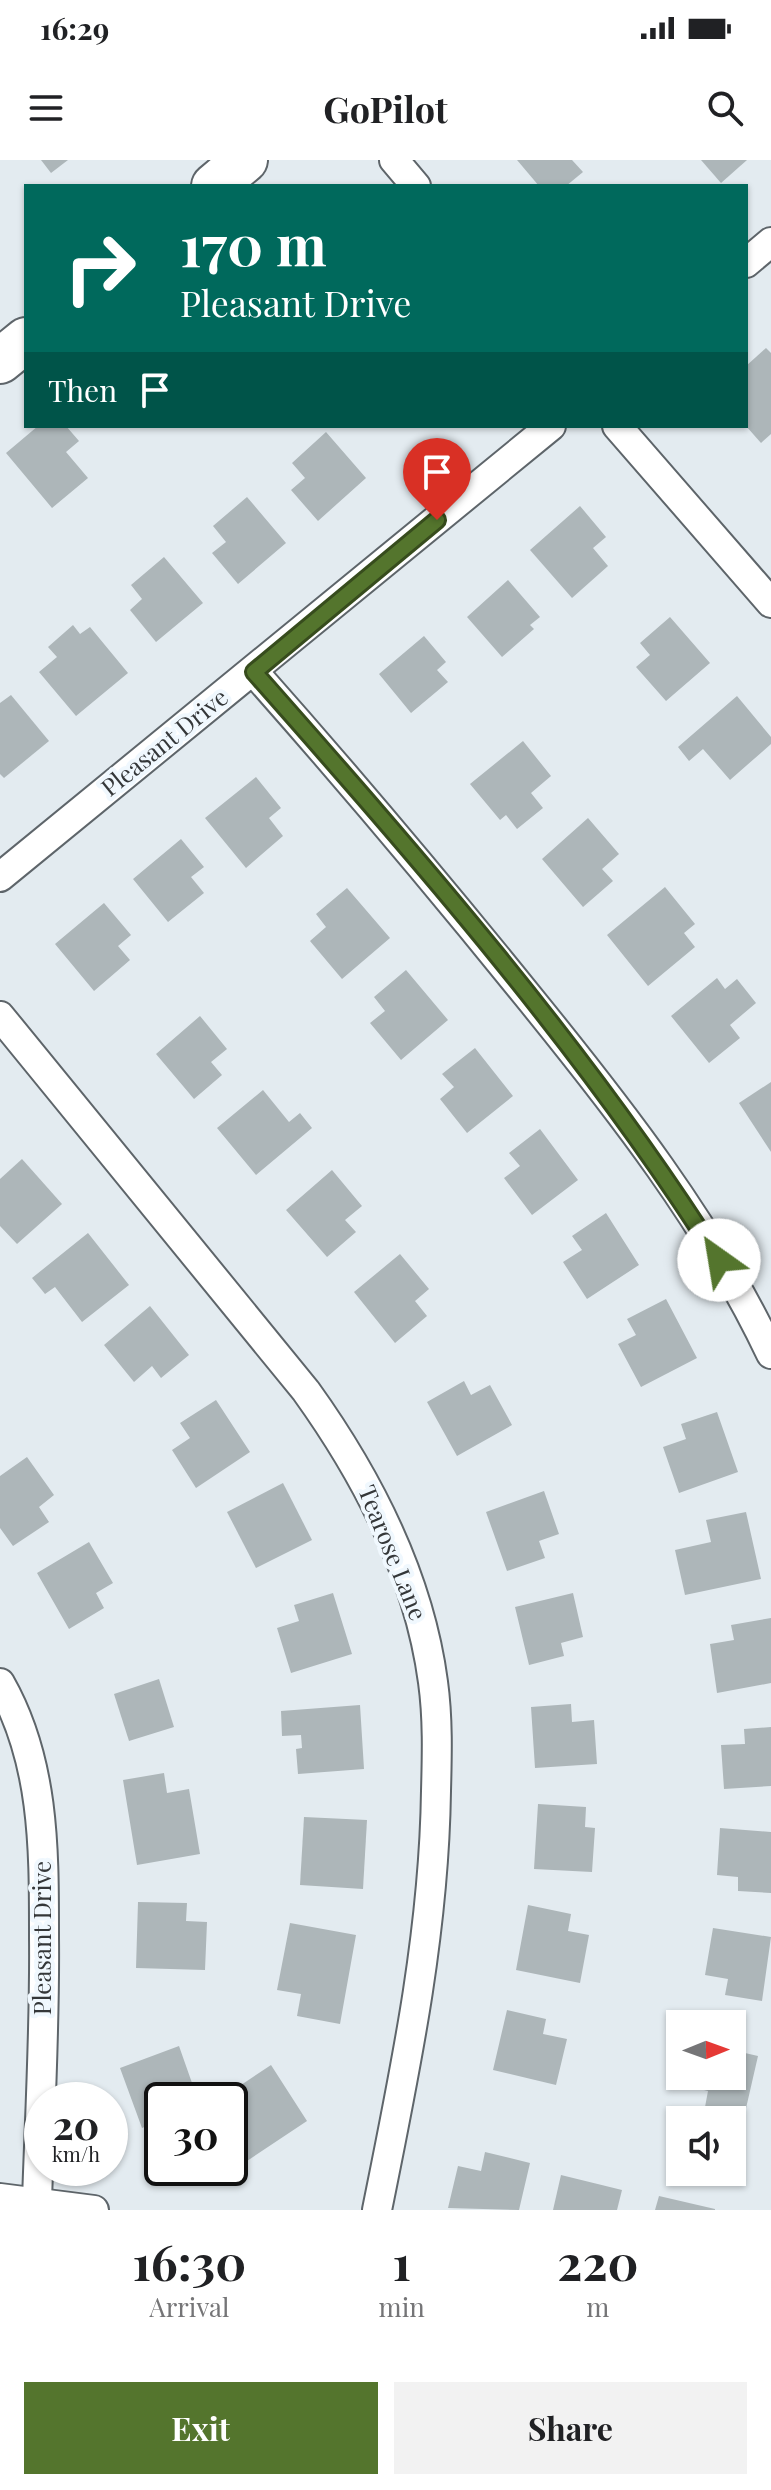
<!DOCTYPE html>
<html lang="en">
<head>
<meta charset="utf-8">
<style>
	:root { --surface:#fff; --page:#f2f2f2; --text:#202124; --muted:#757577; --accent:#54752d }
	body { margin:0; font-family:"Playfair Display",serif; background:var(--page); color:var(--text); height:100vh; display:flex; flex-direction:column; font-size:30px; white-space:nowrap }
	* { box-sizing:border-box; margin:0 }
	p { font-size:26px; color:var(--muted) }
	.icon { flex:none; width:44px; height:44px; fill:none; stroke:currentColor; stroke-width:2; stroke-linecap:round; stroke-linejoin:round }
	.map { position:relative; height:2050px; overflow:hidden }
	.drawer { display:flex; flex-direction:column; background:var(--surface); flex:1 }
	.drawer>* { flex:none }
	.top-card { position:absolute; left:24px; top:24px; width:724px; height:244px; border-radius:0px; box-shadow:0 2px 6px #0004; background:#00695c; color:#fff; overflow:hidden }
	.needle { width:52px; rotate:89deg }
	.tools { position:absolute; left:666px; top:1850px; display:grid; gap:16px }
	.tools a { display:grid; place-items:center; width:80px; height:80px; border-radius:0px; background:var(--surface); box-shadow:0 2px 6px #0004; font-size:40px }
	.speed { position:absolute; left:24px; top:1922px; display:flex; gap:16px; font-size:40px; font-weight:700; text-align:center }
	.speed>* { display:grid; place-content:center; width:104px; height:104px; border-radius:50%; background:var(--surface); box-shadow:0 2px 6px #0004; line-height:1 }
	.speed small { font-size:20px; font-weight:400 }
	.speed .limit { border:4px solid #111; border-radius:12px; background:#fff; color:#111 }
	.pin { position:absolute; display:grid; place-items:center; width:68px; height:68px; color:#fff; margin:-82px -34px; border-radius:50% 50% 50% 0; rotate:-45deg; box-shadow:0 0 8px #0007 }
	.pin .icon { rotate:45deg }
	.me { position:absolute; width:88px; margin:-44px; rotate:328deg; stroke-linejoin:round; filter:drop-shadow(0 0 6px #0008) }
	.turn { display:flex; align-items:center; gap:28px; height:168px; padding:0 24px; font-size:36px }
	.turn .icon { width:104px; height:104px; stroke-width:2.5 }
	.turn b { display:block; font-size:56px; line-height:68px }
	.then { display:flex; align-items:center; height:76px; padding:0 24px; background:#0003; gap:16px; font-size:30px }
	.eta { display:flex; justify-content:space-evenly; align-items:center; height:136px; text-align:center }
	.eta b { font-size:48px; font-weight:700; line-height:56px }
	.action { display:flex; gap:16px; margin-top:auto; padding:16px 24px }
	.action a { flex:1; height:92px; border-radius:0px; background:var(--accent); color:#fff; font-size:32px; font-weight:700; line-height:92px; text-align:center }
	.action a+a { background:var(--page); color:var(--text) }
	.status { display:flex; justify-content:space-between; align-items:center; height:56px; padding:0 40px; background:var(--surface); direction:ltr }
	.status svg { height:22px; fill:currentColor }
	header { display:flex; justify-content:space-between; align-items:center; height:104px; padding:0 24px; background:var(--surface); font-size:36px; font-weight:700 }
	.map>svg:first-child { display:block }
	.building { fill:#adb6b9 }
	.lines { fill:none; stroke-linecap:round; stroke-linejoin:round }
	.street-casing { stroke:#5e656a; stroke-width:32 }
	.primary-casing { stroke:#5e656a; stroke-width:48 }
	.street { stroke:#fff; stroke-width:28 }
	.primary { stroke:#fff; stroke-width:44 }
	.route-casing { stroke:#374c1d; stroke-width:20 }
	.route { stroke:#54752d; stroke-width:14 }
	.labels { text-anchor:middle; stroke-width:8; stroke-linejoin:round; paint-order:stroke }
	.street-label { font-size:24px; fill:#343739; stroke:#f0f8fe }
</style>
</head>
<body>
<div class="status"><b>16:29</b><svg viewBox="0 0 49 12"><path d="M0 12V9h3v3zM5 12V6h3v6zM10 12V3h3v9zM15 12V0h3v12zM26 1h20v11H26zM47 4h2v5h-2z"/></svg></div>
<header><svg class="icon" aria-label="menu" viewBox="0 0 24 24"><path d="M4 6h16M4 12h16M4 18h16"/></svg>GoPilot<svg class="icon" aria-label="search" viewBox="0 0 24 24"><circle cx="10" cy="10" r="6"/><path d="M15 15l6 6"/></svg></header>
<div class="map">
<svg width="771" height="2050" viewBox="0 0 771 2050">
	<rect width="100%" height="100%" fill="#e3ebf0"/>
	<g class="building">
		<polygon points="41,0 68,0 51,13"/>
		<polygon points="517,0 572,0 583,12 566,26 539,26"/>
		<polygon points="701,0 747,0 721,23"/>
		<polygon points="766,188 771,193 771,274 761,283 746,266 746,206"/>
		<polygon points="38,266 66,266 79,281 66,292 88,318 52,348 6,293"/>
		<polygon points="326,272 366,318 318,361 291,330 305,318 292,303"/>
		<polygon points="247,337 286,383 238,424 212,393 226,382 213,366"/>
		<polygon points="580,346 606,377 593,388 608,406 572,438 530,390"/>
		<polygon points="164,397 203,443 156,482 130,450 142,439 131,425"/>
		<polygon points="508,420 540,457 530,465 534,469 502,497 467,457"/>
		<polygon points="670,457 710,503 666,541 636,507 650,495 640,483"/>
		<polygon points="73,465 80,474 90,467 128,513 76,556 39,512 57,497 48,487"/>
		<polygon points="424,476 446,502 437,510 448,522 411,553 379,514"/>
		<polygon points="11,535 49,581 4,618 0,614 0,543"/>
		<polygon points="737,536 771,577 771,584 730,620 703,589 689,601 678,587"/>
		<polygon points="523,581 551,616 531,633 543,648 517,669 506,655 500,660 470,624"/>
		<polygon points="256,617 281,648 269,658 283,676 246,708 205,658"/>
		<polygon points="588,658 619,694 602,709 613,721 583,747 542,699"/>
		<polygon points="181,679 204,707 191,717 204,733 168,762 133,719"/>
		<polygon points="665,727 695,764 684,773 695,787 648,826 607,775"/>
		<polygon points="347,728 390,778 342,819 310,781 326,767 316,754"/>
		<polygon points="104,743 131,775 118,786 130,800 94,831 55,784"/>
		<polygon points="406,810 448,860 401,900 370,863 385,851 374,837"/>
		<polygon points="717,818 725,829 737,819 756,843 730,865 740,878 709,903 671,856"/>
		<polygon points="200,856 227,889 211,902 222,915 194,939 156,894"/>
		<polygon points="475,888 513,936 467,973 440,939 454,927 442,914"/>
		<polygon points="771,922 771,992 739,943"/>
		<polygon points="263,930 289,962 300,953 312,968 256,1015 217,968"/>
		<polygon points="540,969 578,1020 532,1055 504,1018 520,1006 509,993"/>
		<polygon points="22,999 62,1044 17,1084 0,1066 0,1019"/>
		<polygon points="332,1010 362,1046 345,1060 356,1072 327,1097 286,1050"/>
		<polygon points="606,1053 639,1105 587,1139 563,1102 582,1090 572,1076"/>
		<polygon points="88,1073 129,1125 82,1162 55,1127 45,1134 32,1118"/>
		<polygon points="400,1094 429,1129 415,1141 427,1156 395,1183 354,1132"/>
		<polygon points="666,1139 697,1198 641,1227 618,1184 636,1175 627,1159"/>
		<polygon points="150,1146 189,1195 161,1218 152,1206 134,1222 104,1185"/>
		<polygon points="464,1221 471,1235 490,1225 512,1265 457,1296 427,1242"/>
		<polygon points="216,1240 250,1292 196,1328 172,1290 190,1278 180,1263"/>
		<polygon points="717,1252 738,1312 679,1333 663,1287 686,1279 681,1264"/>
		<polygon points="27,1297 54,1335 39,1347 49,1362 13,1386 0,1368 0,1316"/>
		<polygon points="283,1323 312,1380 256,1408 227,1352"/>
		<polygon points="544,1331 559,1374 539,1381 545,1398 507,1411 486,1352"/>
		<polygon points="746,1352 761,1419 685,1435 675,1390 711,1382 706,1360"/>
		<polygon points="89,1382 113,1423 96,1433 104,1448 69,1469 37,1413"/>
		<polygon points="333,1433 352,1494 291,1513 277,1468 299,1461 294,1445"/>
		<polygon points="573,1433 583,1477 561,1483 564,1496 529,1505 515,1447"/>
		<polygon points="771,1458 771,1523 717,1533 710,1484 734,1480 731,1465"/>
		<polygon points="159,1519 174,1567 129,1581 114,1534"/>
		<polygon points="571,1544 572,1562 594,1560 597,1604 535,1608 531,1547"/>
		<polygon points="360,1545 364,1609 298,1614 296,1589 302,1588 301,1575 282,1576 281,1551"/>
		<polygon points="771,1567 771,1626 724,1629 721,1585 745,1584 744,1569"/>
		<polygon points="164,1613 167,1633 189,1629 200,1694 137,1705 123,1620"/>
		<polygon points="538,1644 586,1647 585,1667 595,1668 592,1712 534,1709"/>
		<polygon points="304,1657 367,1660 363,1729 300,1725"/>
		<polygon points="720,1668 771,1672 771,1733 738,1731 738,1717 717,1715"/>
		<polygon points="138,1742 187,1743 186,1761 207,1762 205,1810 136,1808"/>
		<polygon points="528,1745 571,1754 568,1771 589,1775 580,1823 516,1810"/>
		<polygon points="290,1763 356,1775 340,1864 297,1856 301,1834 277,1830"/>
		<polygon points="713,1768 771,1777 762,1841 725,1835 728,1819 705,1815"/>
		<polygon points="507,1850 546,1859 543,1874 567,1879 556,1925 493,1910"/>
		<polygon points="179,1886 198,1940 162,1940 162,1960 142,1968 120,1908"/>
		<polygon points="732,1890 758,1896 744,1957 705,1947 708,1931 688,1926 690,1916 732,1916"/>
		<polygon points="271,1905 307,1961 247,2001 230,1975 230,1960 245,1950 232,1931"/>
		<polygon points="485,1992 530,2003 519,2050 448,2048 458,2006 481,2011"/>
		<polygon points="561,2015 622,2030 617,2050 553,2050"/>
		<polygon points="659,2036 715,2049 715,2050 655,2050"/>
	</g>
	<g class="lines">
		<defs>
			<g id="street">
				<polyline points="394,0 416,26"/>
				<polyline points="746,103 771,82"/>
				<polyline points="617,266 771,443"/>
				<path d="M254 512C348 618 438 725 527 835 618 947 709 1063 771 1194"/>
				<polyline points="0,717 551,266"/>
				<path d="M0 856 306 1231C367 1316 419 1417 433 1522 438 1558 437 1595 436 1631 434 1774 405 1911 377 2050"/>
				<path d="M0 1523C45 1602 44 1690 44 1778 45 1865 40 1953 37 2040"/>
				<polyline points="0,2038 94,2050"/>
			</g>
			<g id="primary">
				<polyline points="214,26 245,0"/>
				<polyline points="0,201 26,180"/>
			</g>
		</defs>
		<use href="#street" class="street-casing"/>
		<use href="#primary" class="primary-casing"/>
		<use href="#street" class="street"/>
		<use href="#primary" class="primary"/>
	</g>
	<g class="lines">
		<defs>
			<path id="route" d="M437 360 254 512C419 699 585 888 719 1100"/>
		</defs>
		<use href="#route" class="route-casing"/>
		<use href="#route" class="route"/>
	</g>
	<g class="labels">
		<g class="street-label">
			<text transform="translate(165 583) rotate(-39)" y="8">Pleasant Drive</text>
			<text transform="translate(392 1393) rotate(68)" y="8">Tearose Lane</text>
			<text transform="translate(43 1778) rotate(-90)" y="8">Pleasant Drive</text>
		</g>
	</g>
</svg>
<div class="tools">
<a><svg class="needle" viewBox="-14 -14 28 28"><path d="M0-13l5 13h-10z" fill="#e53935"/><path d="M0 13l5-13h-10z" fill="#757577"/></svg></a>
<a><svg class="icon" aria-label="sound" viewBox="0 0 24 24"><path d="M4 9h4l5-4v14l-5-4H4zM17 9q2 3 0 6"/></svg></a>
</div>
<div class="speed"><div>20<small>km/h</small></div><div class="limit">30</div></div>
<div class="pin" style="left:437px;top:360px;background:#d93025"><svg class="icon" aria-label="arrive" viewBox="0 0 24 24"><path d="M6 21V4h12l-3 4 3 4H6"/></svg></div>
<svg class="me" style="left:719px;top:1100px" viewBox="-20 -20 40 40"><circle r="19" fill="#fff"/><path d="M0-13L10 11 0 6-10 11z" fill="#54752d"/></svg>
<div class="top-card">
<div class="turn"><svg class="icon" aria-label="right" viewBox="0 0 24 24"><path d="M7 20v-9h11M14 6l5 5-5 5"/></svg><div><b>170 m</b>Pleasant Drive</div></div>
<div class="then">Then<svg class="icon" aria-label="arrive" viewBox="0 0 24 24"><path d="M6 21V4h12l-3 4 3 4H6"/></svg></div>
</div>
</div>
<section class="drawer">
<div class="eta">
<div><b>16:30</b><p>Arrival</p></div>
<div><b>1</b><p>min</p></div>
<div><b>220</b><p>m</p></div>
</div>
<div class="action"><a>Exit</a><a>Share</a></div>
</section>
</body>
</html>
